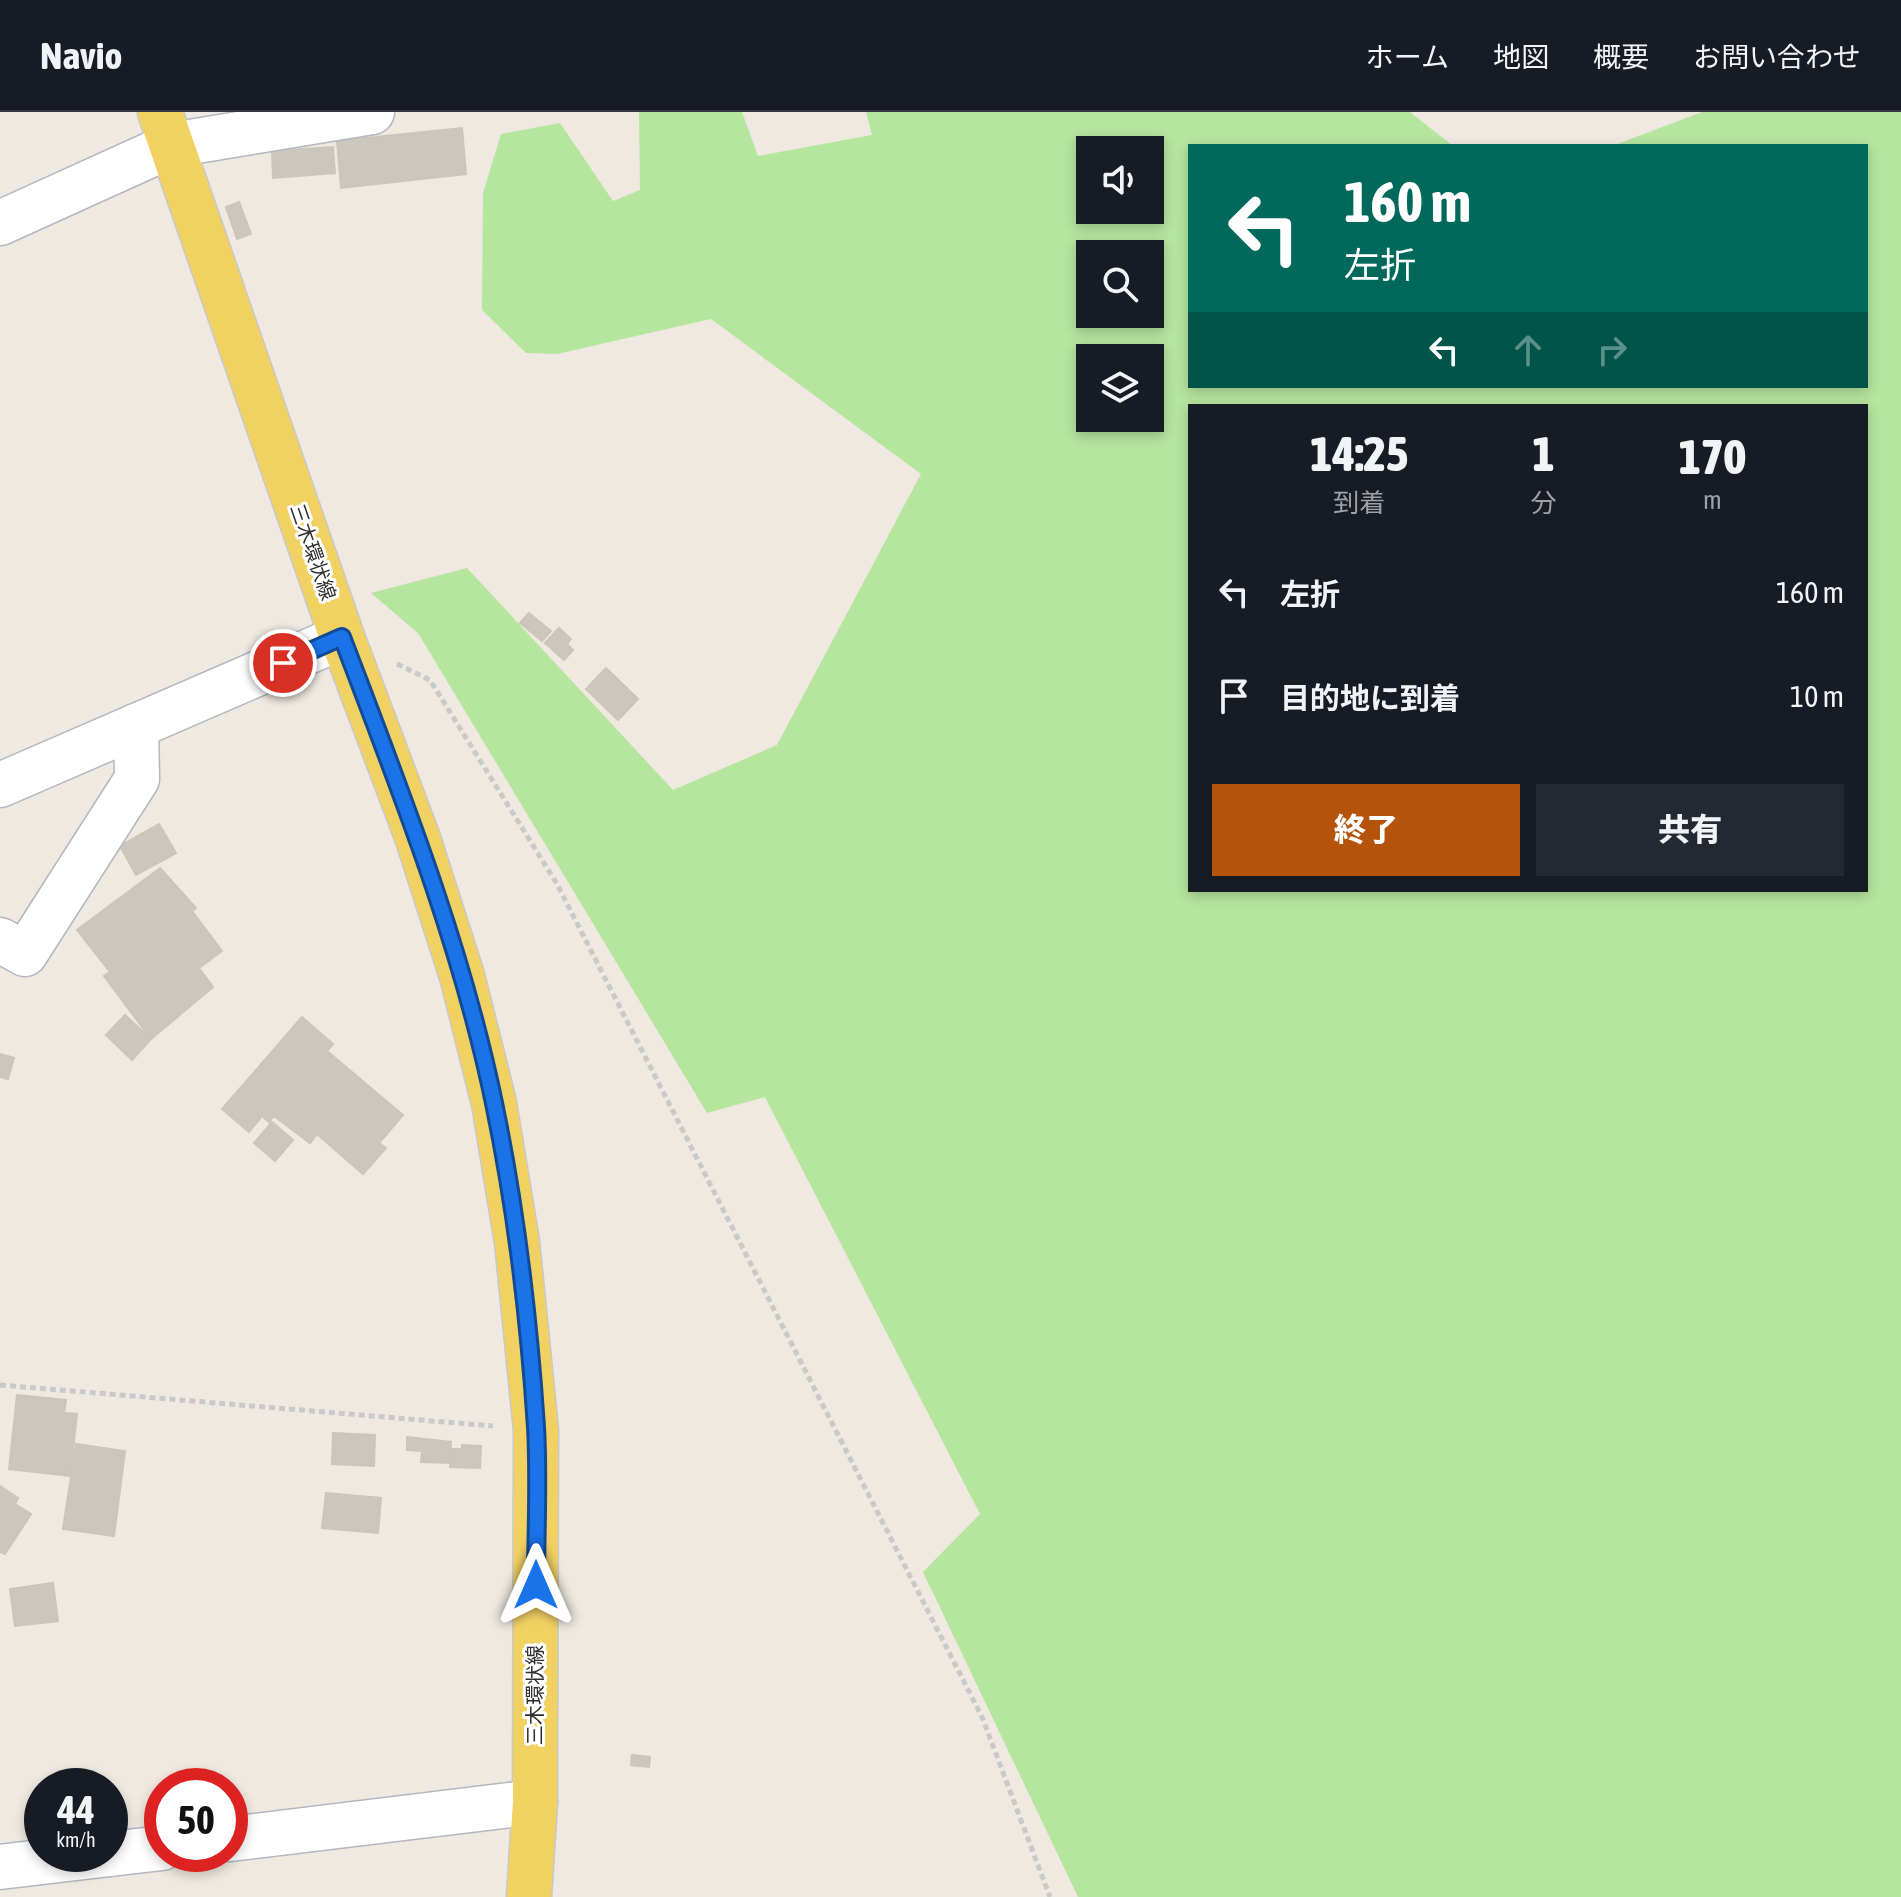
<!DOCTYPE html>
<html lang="ja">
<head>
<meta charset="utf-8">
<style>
	:root { --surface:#171b24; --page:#242831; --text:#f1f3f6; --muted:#9ea1a6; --line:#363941; --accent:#b45309 }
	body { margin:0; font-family:"Asap Condensed","Noto Sans JP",sans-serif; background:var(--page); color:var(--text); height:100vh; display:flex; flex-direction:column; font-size:30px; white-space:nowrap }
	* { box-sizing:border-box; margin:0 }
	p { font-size:26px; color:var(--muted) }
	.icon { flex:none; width:44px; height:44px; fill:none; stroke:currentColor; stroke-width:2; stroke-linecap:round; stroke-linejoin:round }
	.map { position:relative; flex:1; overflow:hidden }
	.details { position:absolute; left:1188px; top:292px; width:680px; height:488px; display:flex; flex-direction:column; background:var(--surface); border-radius:0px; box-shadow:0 4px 12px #0003 }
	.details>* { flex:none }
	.hud { position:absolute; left:1188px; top:32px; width:680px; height:244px; border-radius:0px; box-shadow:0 4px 12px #0003; background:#00695c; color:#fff; overflow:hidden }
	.controls { position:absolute; left:1076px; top:24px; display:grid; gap:16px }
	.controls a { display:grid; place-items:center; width:88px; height:88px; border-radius:0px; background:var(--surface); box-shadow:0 4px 12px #0003; font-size:40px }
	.speed { position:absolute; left:24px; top:1656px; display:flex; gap:16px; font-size:40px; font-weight:700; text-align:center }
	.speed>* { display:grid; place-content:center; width:104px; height:104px; border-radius:50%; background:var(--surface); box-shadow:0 4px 12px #0003; line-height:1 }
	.speed small { font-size:20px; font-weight:400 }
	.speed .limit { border:12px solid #d22; background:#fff; color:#111 }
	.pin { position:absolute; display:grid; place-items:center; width:68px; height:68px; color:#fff; margin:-34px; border:4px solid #fff; border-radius:50%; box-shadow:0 2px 8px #0007 }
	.me { position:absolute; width:88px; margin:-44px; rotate:0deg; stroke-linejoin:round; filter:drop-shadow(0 0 6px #0008) }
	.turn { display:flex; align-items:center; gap:28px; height:168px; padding:0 24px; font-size:36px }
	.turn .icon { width:104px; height:104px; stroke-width:2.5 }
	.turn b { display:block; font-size:56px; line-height:68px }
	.lanes { display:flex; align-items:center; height:76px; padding:0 24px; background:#0003; justify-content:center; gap:40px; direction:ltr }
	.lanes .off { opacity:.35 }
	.eta { display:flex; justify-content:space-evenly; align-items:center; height:136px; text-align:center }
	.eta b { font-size:48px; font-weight:800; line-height:56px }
	.primary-button { display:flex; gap:16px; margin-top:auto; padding:16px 24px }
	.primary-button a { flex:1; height:92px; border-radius:0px; background:var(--accent); color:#fff; font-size:32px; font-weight:800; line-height:92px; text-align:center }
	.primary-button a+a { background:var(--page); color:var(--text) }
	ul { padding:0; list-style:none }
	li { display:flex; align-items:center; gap:24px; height:104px; padding:0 24px }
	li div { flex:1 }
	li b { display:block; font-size:30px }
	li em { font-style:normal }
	header { display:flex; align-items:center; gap:48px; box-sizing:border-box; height:112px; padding:0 40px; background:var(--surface); border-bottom:2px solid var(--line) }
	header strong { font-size:38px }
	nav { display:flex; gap:44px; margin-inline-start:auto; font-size:28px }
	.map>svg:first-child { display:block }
	.green { fill:#b6e59e; fill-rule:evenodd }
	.building { fill:#cbc7bf; stroke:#cbc5ba; stroke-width:2 }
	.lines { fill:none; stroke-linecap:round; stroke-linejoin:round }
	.minor-casing { stroke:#b4b7c1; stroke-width:47 }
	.major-casing { stroke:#c9c9c9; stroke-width:47 }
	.path { stroke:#c9c9c9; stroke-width:5; stroke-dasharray:6 4; stroke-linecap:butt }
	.minor { stroke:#fff; stroke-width:44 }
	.major { stroke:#f2d163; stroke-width:44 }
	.route-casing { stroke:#114b97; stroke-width:20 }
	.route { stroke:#1a73e8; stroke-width:14 }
	.labels { text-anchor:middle; stroke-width:6; stroke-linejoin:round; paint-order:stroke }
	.street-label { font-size:20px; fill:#2e2e2e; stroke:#fff }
</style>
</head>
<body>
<header>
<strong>Navio</strong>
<nav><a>ホーム</a><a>地図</a><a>概要</a><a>お問い合わせ</a></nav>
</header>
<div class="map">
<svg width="1901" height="1785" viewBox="0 0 1901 1785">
	<rect width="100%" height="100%" fill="#efe9e1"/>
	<path class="green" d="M639 0H742L758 44 872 23 866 0H1410L1453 34H1190V274H1866V34H1612L1702 0H1901V1785H1078L923 1460 980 1402 765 985 707 1001 418 521 371 481 467 456 673 678 777 633 921 362 711 207 557 242 526 241 482 198 483 81 501 22 560 11 613 89 640 78ZM1090 38H1150V98H1090ZM1090 142H1150V202H1090ZM1090 246H1150V306H1090ZM1190 294H1866V778H1190Z"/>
	<g class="building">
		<polygon points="462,16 466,62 341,76 337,29"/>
		<polygon points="333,35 335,61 273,66 272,39"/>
		<polygon points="239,90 251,122 237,127 226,95"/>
		<polygon points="529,501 551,519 542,529 520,511"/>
		<polygon points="559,516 571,527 567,532 573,538 564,548 545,531"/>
		<polygon points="606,556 638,587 618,608 586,577"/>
		<polygon points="159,712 176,741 136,763 120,734"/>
		<polygon points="160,756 196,796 192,799 222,839 199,856 213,875 151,927 104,864 110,860 77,818"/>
		<polygon points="125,903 151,927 132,948 106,923"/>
		<polygon points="302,905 333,932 327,939 403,1003 379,1031 386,1036 363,1062 317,1022 310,1031 274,1004 269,1010 262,1004 249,1020 222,997"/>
		<polygon points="0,942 14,946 8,967 0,965"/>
		<polygon points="272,1010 293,1028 275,1049 254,1031"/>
		<polygon points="17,1283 66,1288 64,1301 77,1302 70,1364 9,1357"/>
		<polygon points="333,1321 375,1323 374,1354 332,1352"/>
		<polygon points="407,1325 451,1330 450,1351 421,1350 422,1339 407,1338"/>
		<polygon points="76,1332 125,1339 114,1424 63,1417"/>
		<polygon points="462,1333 481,1334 480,1356 450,1355 451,1337 462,1337"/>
		<polygon points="0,1374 18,1386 15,1392 31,1402 5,1442 0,1440"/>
		<polygon points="326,1381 381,1386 378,1421 322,1416"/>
		<polygon points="53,1471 58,1509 15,1514 10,1477"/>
		<polygon points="632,1643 650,1645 649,1655 631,1653"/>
	</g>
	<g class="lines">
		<defs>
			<g id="minor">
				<polyline points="0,111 172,33 372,0"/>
				<polyline points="0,673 342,525"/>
				<polyline points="0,828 25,842 137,667 136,614"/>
				<polyline points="230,1727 535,1690"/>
				<polyline points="110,1742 162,1736"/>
				<polyline points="0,1755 110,1742"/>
			</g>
			<polyline id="major" points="160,0 342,525 418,727 462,864 494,991 517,1130 536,1318 535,1690 529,1785"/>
		</defs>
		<use href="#minor" class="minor-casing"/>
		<use href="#major" class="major-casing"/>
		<g class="path">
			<polyline points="397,552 430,568 557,772 982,1605 1050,1785"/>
			<polyline points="0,1273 493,1314"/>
		</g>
		<use href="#minor" class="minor"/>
		<use href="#major" class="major"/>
	</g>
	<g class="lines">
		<defs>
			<path id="route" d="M283 551 342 525C400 678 461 831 494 991 516 1097 529 1208 536 1315 539 1367 536 1421 536 1473"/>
		</defs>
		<use href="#route" class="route-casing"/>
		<use href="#route" class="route"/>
	</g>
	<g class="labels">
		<g class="street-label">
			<text transform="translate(313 440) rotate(71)" y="7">三木環状線</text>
			<text transform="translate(535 1583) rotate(-90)" y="7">三木環状線</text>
		</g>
	</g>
</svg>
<div class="controls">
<a><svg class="icon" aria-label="sound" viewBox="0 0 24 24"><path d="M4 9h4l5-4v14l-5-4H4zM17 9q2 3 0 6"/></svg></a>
<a><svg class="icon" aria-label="search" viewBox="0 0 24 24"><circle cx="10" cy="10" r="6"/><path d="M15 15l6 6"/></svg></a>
<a><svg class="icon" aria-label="layers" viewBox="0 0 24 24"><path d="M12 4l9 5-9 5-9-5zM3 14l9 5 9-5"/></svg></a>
</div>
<div class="speed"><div>44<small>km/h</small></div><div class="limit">50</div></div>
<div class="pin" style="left:283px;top:551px;background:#d93025"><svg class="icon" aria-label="arrive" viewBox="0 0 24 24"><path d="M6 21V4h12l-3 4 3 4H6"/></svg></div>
<svg class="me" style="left:536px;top:1473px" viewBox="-20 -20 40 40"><path d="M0-17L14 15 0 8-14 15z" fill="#1a73e8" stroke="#fff" stroke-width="4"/></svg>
<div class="hud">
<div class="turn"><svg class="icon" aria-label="left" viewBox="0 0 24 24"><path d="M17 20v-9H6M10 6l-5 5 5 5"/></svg><div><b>160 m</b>左折</div></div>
<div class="lanes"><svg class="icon" aria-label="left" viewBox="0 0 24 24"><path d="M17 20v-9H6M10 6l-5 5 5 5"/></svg><svg class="icon off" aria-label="ahead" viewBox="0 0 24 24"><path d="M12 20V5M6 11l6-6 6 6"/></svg><svg class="icon off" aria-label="right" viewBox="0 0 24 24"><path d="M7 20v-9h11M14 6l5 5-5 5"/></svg></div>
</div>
<section class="details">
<div class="eta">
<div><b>14:25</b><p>到着</p></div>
<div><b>1</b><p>分</p></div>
<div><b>170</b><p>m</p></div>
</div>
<ul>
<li><svg class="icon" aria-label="left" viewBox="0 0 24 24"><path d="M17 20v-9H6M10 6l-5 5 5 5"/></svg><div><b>左折</b></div><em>160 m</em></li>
<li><svg class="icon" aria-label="arrive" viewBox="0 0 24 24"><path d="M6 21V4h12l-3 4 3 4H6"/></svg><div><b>目的地に到着</b></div><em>10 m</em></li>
</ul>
<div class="primary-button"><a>終了</a><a>共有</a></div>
</section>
</div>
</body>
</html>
